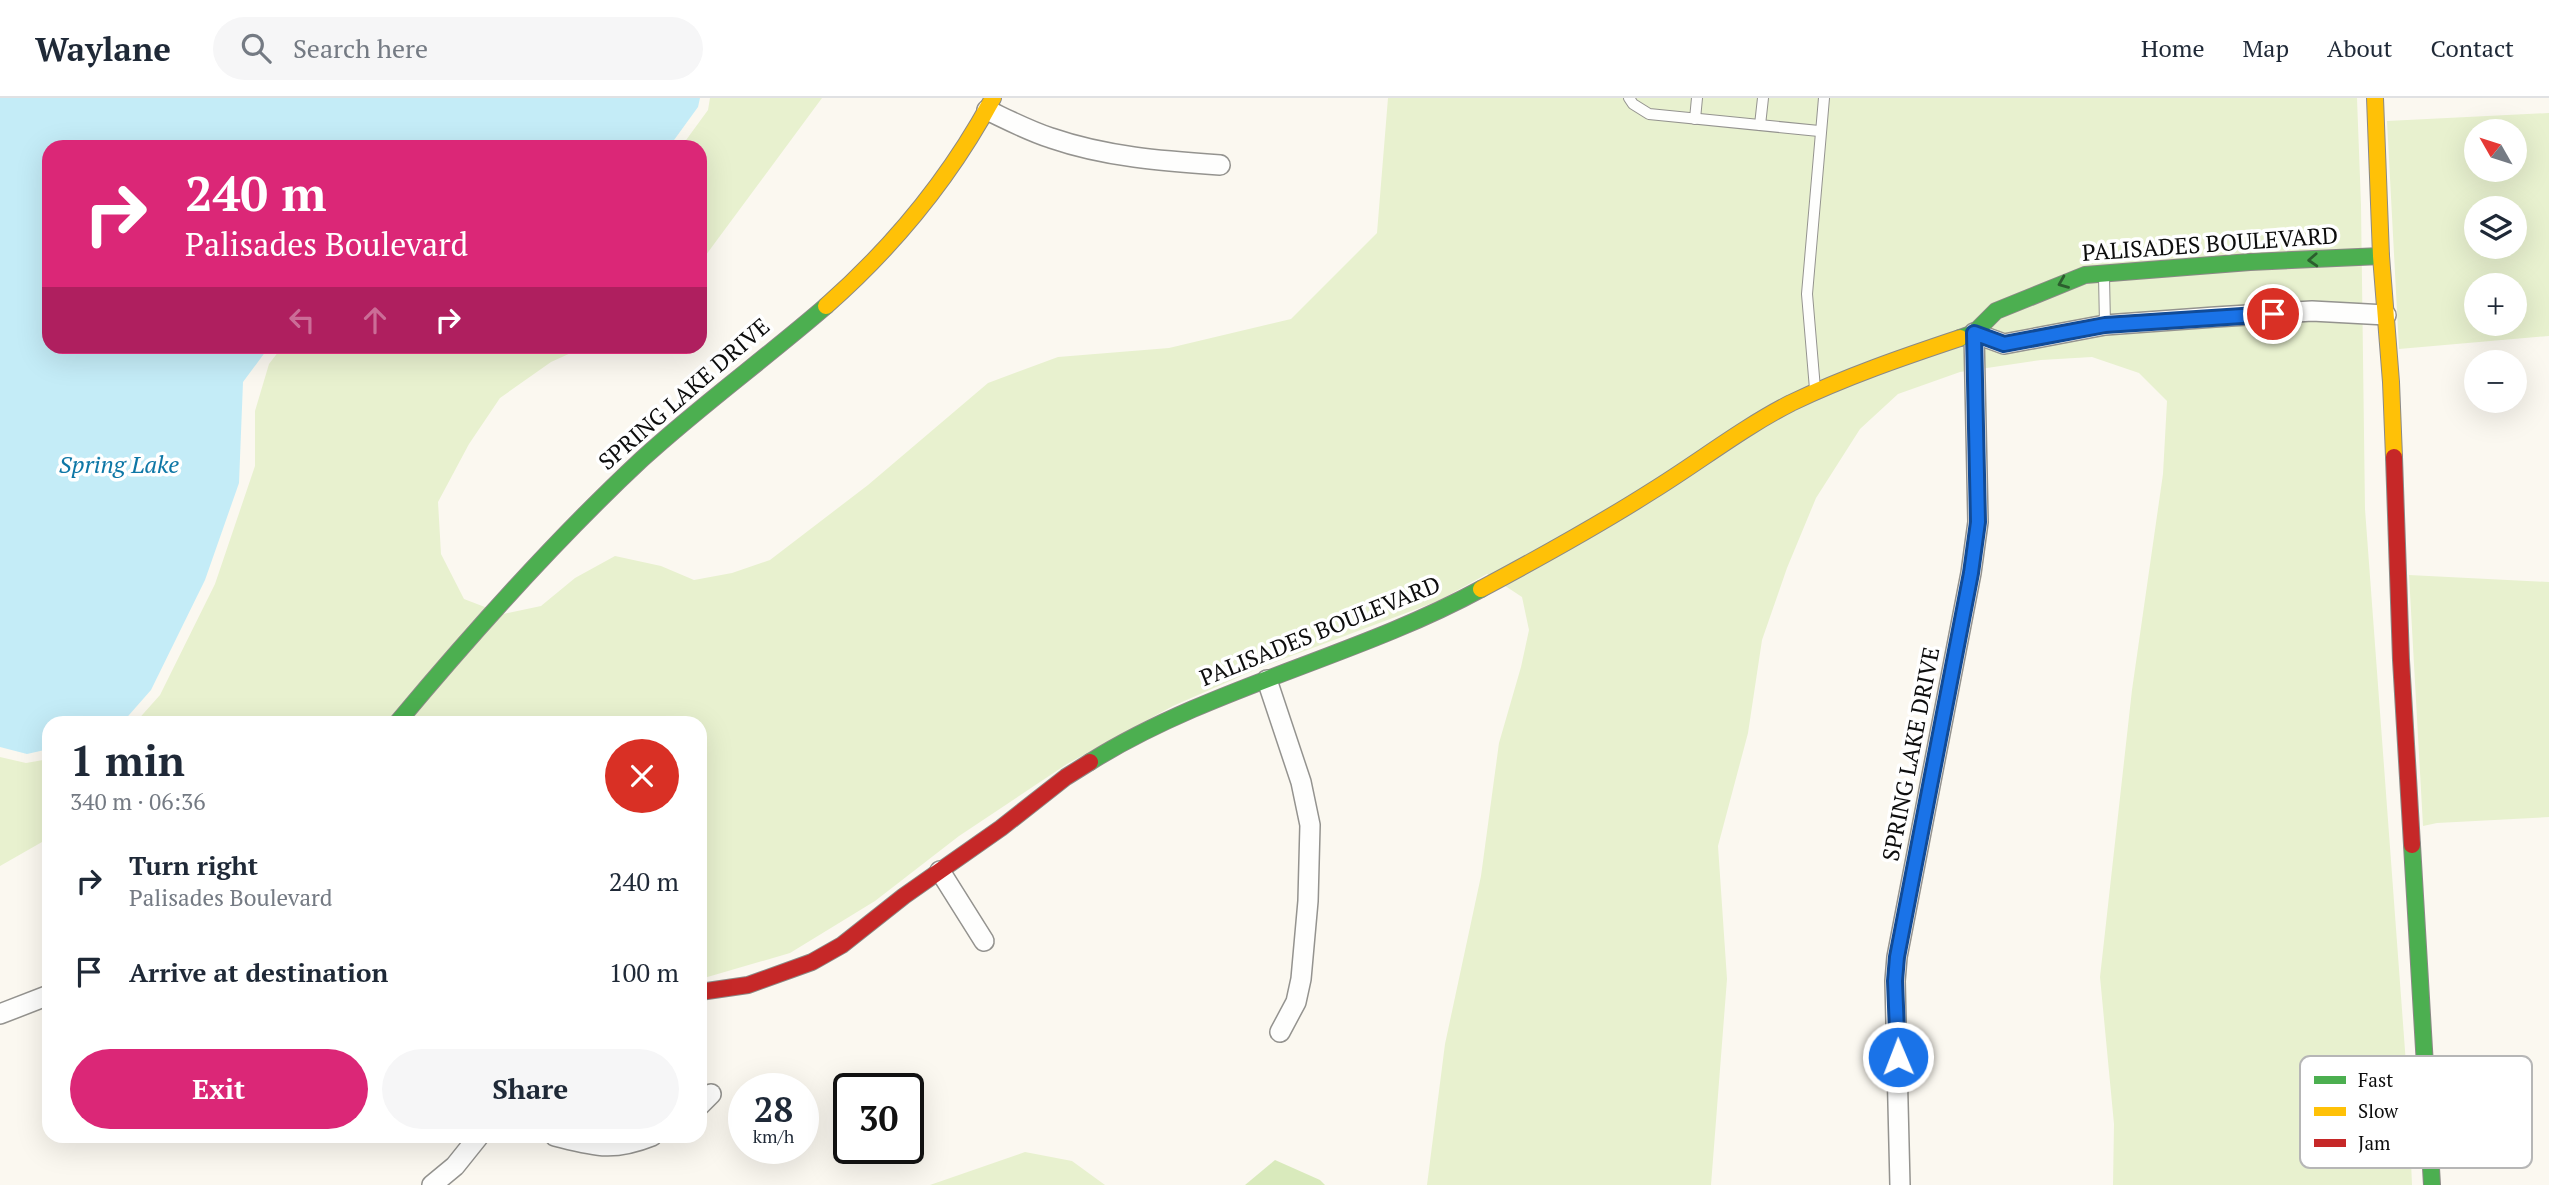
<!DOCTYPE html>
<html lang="en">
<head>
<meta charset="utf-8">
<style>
	:root { --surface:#fff; --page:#f6f6f7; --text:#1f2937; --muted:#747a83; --line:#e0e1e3; --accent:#db2777 }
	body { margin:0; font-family:"PT Serif",serif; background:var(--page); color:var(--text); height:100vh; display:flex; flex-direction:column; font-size:26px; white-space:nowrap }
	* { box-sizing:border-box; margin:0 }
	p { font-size:23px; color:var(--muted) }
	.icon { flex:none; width:38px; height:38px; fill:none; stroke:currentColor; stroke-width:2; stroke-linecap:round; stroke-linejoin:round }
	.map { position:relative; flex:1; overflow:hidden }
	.side { position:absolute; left:42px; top:618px; width:665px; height:427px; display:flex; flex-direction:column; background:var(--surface); border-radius:21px; box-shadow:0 7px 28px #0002 }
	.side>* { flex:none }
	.hud { position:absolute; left:42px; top:42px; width:665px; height:214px; border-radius:21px; box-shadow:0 7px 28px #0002; background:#db2777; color:#fff; overflow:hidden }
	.needle { width:46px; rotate:309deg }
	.fabs { position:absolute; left:2464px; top:21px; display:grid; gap:14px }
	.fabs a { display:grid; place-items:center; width:63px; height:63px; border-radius:50%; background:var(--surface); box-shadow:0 7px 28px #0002; font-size:35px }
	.speed { position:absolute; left:728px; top:975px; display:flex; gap:14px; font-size:35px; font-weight:700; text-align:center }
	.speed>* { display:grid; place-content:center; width:91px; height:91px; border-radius:50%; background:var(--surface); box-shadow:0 7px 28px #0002; line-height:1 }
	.speed small { font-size:18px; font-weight:400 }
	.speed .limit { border:4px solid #111; border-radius:10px; background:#fff; color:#111 }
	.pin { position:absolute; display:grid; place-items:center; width:60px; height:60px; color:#fff; margin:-30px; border:4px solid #fff; border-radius:50%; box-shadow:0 2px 7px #0007 }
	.me { position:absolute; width:77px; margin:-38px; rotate:359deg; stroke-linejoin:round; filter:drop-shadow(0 0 5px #0008) }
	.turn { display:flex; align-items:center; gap:24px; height:147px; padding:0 28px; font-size:32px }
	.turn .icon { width:91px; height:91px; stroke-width:2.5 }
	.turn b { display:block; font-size:49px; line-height:60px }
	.lanes { display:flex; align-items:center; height:66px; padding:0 28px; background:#0003; justify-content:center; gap:35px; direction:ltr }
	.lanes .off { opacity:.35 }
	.round { display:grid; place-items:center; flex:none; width:74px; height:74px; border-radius:37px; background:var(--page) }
	.overview { display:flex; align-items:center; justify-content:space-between; height:119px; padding:0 28px }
	h1 { font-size:42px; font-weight:700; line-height:52px }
	.action { display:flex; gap:14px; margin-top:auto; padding:14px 28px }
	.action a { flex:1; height:80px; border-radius:42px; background:var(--accent); color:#fff; font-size:28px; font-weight:700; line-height:80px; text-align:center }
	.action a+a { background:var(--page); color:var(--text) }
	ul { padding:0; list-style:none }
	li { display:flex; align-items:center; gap:21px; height:91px; padding:0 28px }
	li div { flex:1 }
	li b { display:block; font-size:26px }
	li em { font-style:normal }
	header { display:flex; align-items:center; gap:42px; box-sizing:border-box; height:98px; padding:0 35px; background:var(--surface); border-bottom:2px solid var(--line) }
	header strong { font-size:33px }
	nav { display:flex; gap:38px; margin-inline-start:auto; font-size:24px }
	.search { width:490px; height:63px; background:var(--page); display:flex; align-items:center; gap:18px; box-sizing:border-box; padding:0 24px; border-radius:38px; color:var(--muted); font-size:26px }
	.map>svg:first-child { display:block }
	.green { fill:#e8f1cf; fill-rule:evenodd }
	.forest { fill:#d9eabc }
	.water { fill:#c4ecf7 }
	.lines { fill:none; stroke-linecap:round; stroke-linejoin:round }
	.lane-casing { stroke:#94938f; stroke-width:12 }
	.street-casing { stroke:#94938f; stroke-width:22 }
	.fast-casing { stroke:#8b8986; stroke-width:18 }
	.slow-casing { stroke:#8b8986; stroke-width:18 }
	.jam-casing { stroke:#8b8986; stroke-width:18 }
	.lane { stroke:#fefefd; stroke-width:10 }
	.street { stroke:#fefefd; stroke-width:19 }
	.fast { stroke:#4caf50; stroke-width:16 }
	.slow { stroke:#ffc107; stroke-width:16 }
	.jam { stroke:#c62828; stroke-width:16 }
	.oneway { stroke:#2c5e2e }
	.route-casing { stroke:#114b97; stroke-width:18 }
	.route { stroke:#1a73e8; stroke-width:12 }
	.labels { text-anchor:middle; stroke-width:7; stroke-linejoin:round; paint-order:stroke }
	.street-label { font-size:23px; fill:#0d0d0d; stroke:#fff }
	.water-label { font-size:24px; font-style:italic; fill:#0e77a6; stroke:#fff }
	.key { fill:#fff; stroke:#b6b6b6; stroke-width:2 }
	.key-label { font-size:19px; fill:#0d0d0d }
</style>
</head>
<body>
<header>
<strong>Waylane</strong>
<div class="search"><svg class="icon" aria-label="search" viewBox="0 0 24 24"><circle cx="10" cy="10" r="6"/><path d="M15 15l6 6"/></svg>Search here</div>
<nav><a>Home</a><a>Map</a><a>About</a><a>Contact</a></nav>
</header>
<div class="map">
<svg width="2549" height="1087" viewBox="0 0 2549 1087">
	<rect width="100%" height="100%" fill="#fbf8f0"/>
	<g class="green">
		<polygon points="710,0 822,0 700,165 700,49 681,49 708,12"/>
		<polygon points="1388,0 2357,0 2361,107 2365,411 2408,993 2412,1087 2113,1087 2114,1026 2100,879 2132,592 2163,376 2167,303 2139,275 2092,259 2041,262 1960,274 1898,296 1860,331 1816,400 1787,470 1762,542 1748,635 1718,748 1727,881 1711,1087 1427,1087 1445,946 1481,778 1499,645 1521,569 1529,532 1522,499 1487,476 1438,503 1257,571 1173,608 1067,666 959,738 875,803 790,855 704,880 700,879 700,625 135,625 160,597 215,486 255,368 255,313 269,266 282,249 584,249 551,264 500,300 469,346 438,404 441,456 464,501 503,516 541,508 575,480 615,458 661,468 694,482 732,475 770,462 868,387 988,285 1058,259 1169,250 1291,221 1377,135"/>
		<path d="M2549 15V238L2399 251 2387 23ZM2476 33H2515V72H2476ZM2476 110H2515V149H2476ZM2476 187H2515V226H2476Z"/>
		<polygon points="2409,477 2549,484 2549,719 2437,725 2423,728"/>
		<polygon points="0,659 26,665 49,661 49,740 0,768"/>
		<polygon points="1025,1054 1072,1063 1105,1087 930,1087"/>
	</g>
	<polygon class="forest" points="1275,1062 1320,1082 1325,1087 1245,1087"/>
	<polygon class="water" points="0,0 700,0 698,9 669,49 49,49 49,248 269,249 243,284 239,385 205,482 151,592 122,625 49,625 49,651 27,656 0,649"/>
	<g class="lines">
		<defs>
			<g id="lane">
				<polyline points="1629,0 1633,6 1649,16 1819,33"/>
				<polyline points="1695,21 1697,0"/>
				<polyline points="1760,27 1763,0"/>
				<polyline points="2104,178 2105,227"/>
				<polyline points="1815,291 1807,196 1824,0"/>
			</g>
			<g id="street">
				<path d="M987 12C1008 22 1029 33 1051 40 1106 59 1163 63 1220 67"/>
				<polyline points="1267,582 1301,684 1310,727 1308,803 1301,881 1296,904 1280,934"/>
				<polyline points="940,773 984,843"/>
				<polyline points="0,916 49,897"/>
				<polyline points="700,1007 711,996"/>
				<path d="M555 1038C595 1048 612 1054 652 1038"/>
				<polyline points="432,1087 455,1068 479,1038"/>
				<polyline points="1900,1087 1895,883 1897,859 1971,475 1978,424 1974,235 2004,246 2105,227 2215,219 2312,213 2386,217"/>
			</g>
			<g id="fast">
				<polyline points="1960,240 1974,235 1996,213 2085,177 2250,164 2381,158"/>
				<path d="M397 625C474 533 554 443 642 361 701 307 766 260 826 208"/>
				<path d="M1090 664C1210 589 1356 559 1481 491"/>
				<polyline points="2412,747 2432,1087"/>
			</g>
			<g id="slow">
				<polyline points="2375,0 2381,158 2391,284 2394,359"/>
				<path d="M826 208C894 148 950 80 993 0"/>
				<path d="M1481 491C1539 460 1597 428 1652 393 1699 364 1742 330 1791 305 1845 279 1903 259 1960 240"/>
			</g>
			<g id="jam">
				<polyline points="2394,359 2401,562 2412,747"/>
				<polyline points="700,894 748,887 812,864 842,847 904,798 1001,730 1066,679 1090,664"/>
			</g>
		</defs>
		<use href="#lane" class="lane-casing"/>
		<use href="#street" class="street-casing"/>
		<use href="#fast" class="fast-casing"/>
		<use href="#slow" class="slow-casing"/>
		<use href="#jam" class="jam-casing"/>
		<use href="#lane" class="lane"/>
		<use href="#street" class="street"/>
		<use href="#fast" class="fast"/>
		<use href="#slow" class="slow"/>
		<use href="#jam" class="jam"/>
	</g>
	<defs><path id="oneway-chevron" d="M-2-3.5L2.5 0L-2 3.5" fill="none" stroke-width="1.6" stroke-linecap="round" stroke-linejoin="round" transform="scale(1.75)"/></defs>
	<g class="oneway">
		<use href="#oneway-chevron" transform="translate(2313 162) rotate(177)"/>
		<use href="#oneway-chevron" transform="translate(2063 185) rotate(158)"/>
	</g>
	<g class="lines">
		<defs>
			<polyline id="route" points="1898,959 1895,883 1897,859 1971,475 1978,424 1974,235 2004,246 2105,227 2273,216"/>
		</defs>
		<use href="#route" class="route-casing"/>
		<use href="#route" class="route"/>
	</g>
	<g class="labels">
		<g class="street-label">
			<text transform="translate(2210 146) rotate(-4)" y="8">PALISADES BOULEVARD</text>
			<text transform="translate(684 296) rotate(-41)" y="8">SPRING LAKE DRIVE</text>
			<text transform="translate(1320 533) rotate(-22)" y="8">PALISADES BOULEVARD</text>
			<text transform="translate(1911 656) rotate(-79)" y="8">SPRING LAKE DRIVE</text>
		</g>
		<g class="water-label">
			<text x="119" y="375">Spring Lake</text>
		</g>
	</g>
	<rect x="2300" y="958" width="232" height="112" rx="10" class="key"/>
	<rect x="2314" y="978" width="32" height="8" fill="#4caf50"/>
	<rect x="2314" y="1009" width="32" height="9" fill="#ffc107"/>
	<rect x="2314" y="1041" width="32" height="8" fill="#c62828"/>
	<g class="key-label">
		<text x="2358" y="989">Fast</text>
		<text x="2358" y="1020">Slow</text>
		<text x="2358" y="1052">Jam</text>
	</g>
</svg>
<div class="fabs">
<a><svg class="needle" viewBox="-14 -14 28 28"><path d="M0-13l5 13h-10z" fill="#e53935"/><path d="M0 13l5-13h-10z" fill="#747a83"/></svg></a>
<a><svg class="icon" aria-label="layers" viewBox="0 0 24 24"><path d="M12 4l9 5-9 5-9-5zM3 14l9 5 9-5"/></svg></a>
<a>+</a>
<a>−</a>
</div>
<div class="speed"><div>28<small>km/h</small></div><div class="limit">30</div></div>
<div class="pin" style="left:2273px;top:216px;background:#d93025"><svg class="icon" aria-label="arrive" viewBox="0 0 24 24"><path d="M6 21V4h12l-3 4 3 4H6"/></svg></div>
<svg class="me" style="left:1898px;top:959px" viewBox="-20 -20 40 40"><circle r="17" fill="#1a73e8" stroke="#fff" stroke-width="3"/><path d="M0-11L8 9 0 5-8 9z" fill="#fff"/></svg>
<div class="hud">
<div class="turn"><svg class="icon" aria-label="right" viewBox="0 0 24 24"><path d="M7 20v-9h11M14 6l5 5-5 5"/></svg><div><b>240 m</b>Palisades Boulevard</div></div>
<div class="lanes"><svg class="icon off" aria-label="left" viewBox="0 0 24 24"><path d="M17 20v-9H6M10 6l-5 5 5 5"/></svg><svg class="icon off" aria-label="ahead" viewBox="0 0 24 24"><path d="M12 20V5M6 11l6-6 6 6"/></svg><svg class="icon" aria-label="right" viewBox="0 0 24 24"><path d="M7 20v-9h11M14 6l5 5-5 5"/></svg></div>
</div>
<section class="side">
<div class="overview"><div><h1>1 min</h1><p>340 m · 06:36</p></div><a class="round" style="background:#d93025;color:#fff"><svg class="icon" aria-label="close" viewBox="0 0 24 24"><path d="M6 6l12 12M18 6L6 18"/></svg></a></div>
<ul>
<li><svg class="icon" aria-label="right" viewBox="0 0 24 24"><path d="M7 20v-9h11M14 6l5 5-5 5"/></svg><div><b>Turn right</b><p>Palisades Boulevard</p></div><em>240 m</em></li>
<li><svg class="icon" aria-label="arrive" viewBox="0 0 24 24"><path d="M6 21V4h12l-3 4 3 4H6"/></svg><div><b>Arrive at destination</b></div><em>100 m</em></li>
</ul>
<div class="action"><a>Exit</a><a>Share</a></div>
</section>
</div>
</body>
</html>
